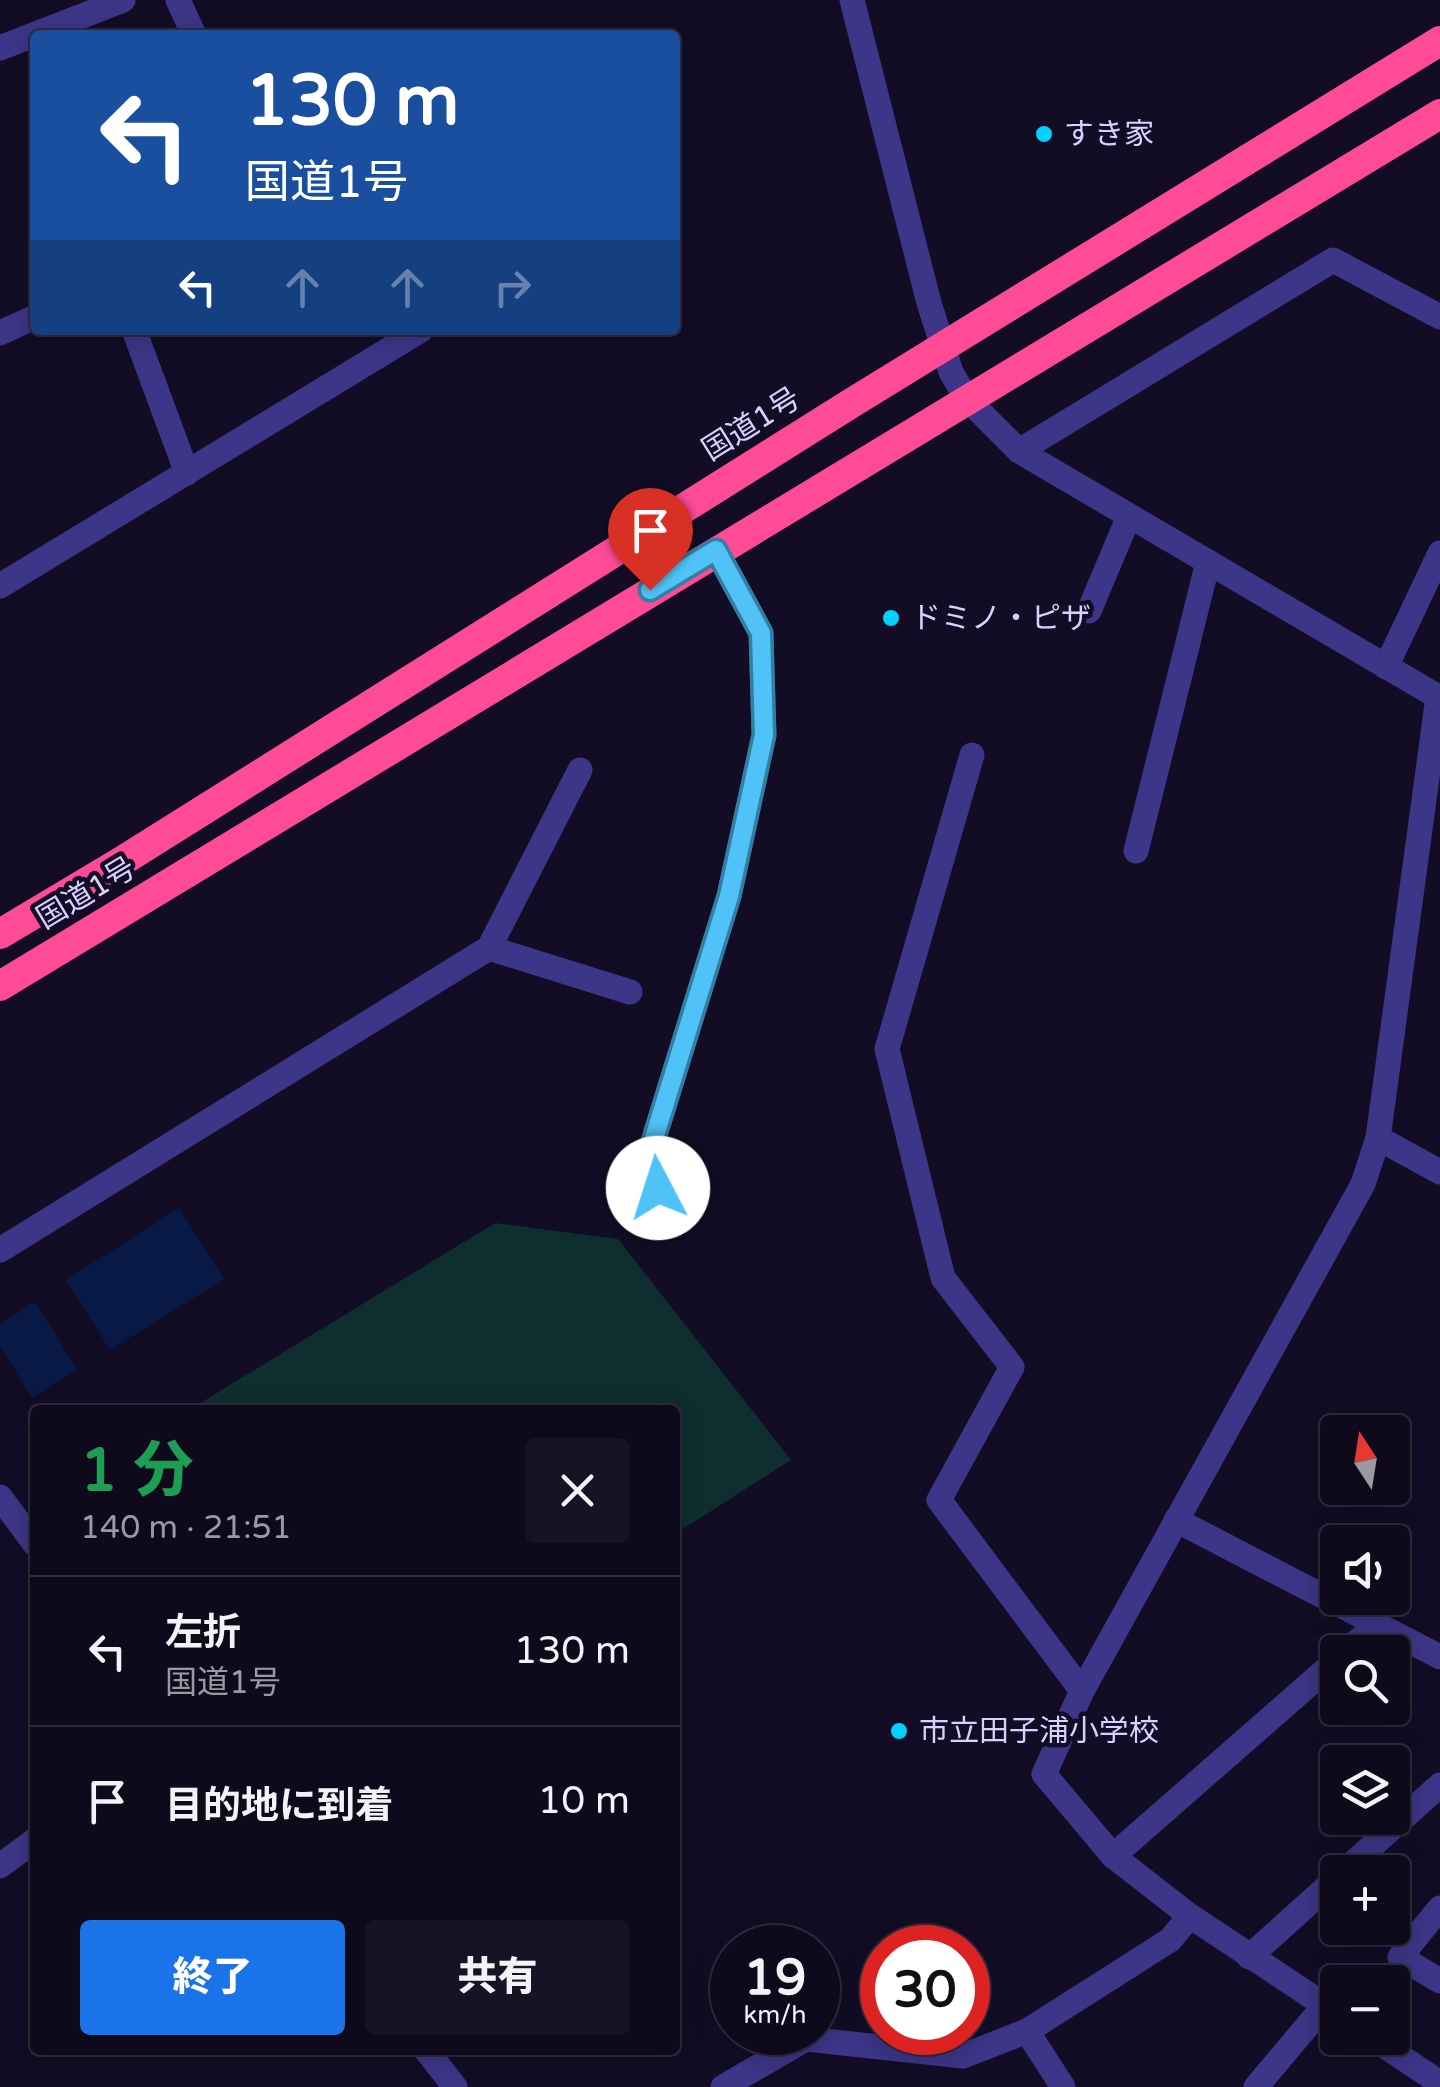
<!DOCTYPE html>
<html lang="ja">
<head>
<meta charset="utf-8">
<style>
	:root { --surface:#0e0a1c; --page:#171325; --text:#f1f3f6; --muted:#9b9aa3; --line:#2e2b3b; --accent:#1a73e8 }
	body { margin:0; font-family:"Varela Round","Noto Sans JP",sans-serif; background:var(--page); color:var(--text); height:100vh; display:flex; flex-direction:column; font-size:38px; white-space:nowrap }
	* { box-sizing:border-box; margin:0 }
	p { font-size:32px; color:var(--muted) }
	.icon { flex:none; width:55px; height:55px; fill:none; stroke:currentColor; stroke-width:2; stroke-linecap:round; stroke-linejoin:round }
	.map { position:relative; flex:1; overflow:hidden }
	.panel { position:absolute; left:30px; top:1405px; width:650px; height:650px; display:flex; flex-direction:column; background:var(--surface); border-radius:10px; box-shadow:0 5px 25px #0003,0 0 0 2px var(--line) }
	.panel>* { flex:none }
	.hud { position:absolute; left:30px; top:30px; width:650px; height:305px; border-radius:10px; box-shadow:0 5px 25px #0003,0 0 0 2px var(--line); background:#1a4fa0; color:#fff; overflow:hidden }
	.needle { width:65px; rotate:348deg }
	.fabs { position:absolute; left:1320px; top:1415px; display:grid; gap:20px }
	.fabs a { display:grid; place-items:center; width:90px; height:90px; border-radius:10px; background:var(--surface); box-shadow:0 5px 25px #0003,0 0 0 2px var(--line); font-size:50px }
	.speed { position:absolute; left:710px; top:1925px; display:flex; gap:20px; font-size:50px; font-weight:700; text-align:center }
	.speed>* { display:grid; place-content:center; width:130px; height:130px; border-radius:50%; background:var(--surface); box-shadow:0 5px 25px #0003,0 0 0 2px var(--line); line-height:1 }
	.speed small { font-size:25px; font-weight:400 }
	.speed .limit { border:15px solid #d22; background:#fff; color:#111 }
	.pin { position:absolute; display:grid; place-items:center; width:85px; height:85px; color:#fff; margin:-102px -42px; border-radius:50% 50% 50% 0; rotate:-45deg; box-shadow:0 0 10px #0007 }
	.pin .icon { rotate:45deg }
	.me { position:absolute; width:110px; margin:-55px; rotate:355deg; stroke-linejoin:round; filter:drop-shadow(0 0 8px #0008) }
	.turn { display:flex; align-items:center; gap:35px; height:210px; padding:0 50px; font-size:45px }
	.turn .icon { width:130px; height:130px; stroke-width:2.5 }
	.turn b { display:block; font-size:70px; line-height:85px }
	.lanes { display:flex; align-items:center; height:95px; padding:0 50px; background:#0003; justify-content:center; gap:50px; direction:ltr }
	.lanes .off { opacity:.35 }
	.round { display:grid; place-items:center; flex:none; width:105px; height:105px; border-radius:10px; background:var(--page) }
	.headline { display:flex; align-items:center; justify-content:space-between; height:170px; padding:0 50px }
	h1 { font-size:60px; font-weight:800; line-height:75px; color:#1e9e55 }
	.cta { display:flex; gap:20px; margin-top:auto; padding:20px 50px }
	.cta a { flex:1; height:115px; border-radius:10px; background:var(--accent); color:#fff; font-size:40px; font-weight:800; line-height:115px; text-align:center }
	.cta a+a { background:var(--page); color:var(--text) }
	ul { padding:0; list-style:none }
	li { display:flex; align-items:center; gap:30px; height:150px; padding:0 50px; border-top:2px solid var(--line) }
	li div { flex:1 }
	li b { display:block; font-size:38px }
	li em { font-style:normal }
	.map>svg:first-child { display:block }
	.green { fill:#0f2e2f }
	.water { fill:#071944 }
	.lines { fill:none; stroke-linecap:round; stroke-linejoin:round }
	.minor { stroke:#3d3587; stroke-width:25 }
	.highway { stroke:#ff4b96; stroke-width:30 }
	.route-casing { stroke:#337fa1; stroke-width:25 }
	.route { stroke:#4fc3f7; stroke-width:18 }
	.poi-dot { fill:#00d2fb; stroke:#120d25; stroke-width:4 }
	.labels { text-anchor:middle; stroke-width:9; stroke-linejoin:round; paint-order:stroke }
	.poi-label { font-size:30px; fill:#d9d0ff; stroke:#120d25; text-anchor:start }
	.street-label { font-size:30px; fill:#d9d0ff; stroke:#120d25 }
</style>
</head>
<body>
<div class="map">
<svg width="1440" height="2087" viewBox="0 0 1440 2087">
	<rect width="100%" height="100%" fill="#120d25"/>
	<polygon class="green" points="495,1223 618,1239 791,1460 675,1534 675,1410 189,1410"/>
	<g class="water">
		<polygon points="179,1208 224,1279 110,1350 66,1280"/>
		<polygon points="35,1302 77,1369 32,1398 0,1346 0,1323"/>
	</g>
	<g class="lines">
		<g class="minor">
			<polyline points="178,0 194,35"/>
			<polyline points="852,0 929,303 951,372 967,399 1019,451 1440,698"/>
			<polyline points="0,48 123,0"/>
			<polyline points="134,330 187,473"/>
			<polyline points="0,333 35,317"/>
			<polyline points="1019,451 1333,260 1440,317"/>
			<polyline points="0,586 421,330"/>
			<polyline points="1089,611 1129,516"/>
			<polyline points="1386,667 1440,553"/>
			<polyline points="972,755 887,1049 943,1278 1012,1367 939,1500 1082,1691"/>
			<polyline points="1136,851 1208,562"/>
			<polyline points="489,948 630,992"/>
			<polyline points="1378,1138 1440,1172"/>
			<polyline points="658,1188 651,1148 729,896 764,735 761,633 716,550"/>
			<polyline points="0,1250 489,948 580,770"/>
			<polyline points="0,1497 35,1544"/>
			<polyline points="1176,1520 1440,1657"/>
			<polyline points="1345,1652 1379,1623"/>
			<polyline points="1113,1856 1338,1659"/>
			<polyline points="0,1866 35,1840"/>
			<polyline points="1343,1872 1440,1785"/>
			<polyline points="1440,1908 1400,1957 1440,1981"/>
			<polyline points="1249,1957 1338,1877"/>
			<polyline points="1338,2014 1190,1916 1113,1856 1044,1774 1082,1691 1363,1184 1378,1138 1438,697"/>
			<polyline points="1027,2031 1063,2087"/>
			<polyline points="1373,2038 1440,2083"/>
			<polyline points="426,2050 455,2087"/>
			<polyline points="723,2087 806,2039 963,2056 1027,2031 1170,1940 1190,1916"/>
			<polyline points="1256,2087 1325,2005"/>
		</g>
		<g class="highway">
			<polyline points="0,934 119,863 850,404 1440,41"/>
			<polyline points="0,986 1440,114"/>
		</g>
	</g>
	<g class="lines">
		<defs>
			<polyline id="route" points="650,590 716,550 761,633 764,735 729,896 651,1148 658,1188"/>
		</defs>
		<use href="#route" class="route-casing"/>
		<use href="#route" class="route"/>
	</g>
	<g class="poi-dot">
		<circle cx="1044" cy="134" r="10"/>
		<circle cx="891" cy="618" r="10"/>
		<circle cx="899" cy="1731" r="10"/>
	</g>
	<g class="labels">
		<g class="poi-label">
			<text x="1064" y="144">すき家</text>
			<text x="911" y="628">ドミノ・ピザ</text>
			<text x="919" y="1741">市立田子浦小学校</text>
		</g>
		<g class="street-label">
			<text transform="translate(751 424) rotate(-32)" y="10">国道1号</text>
			<text transform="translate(86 893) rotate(-31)" y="10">国道1号</text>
		</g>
	</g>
</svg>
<div class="fabs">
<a><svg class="needle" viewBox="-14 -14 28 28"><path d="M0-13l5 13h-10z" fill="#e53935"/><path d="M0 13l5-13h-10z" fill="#9b9aa3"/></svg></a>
<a><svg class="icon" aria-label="sound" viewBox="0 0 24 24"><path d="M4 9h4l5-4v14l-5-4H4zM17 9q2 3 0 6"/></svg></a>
<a><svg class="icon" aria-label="search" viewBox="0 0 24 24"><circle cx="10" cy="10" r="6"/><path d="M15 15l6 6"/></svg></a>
<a><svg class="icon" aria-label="layers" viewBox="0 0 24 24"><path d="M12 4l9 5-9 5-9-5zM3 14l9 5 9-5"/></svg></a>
<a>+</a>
<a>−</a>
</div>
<div class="speed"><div>19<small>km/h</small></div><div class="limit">30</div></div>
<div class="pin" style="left:650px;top:590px;background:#d93025"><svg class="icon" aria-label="arrive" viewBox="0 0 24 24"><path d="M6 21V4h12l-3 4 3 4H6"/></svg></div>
<svg class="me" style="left:658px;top:1188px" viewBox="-20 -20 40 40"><circle r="19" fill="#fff"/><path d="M0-13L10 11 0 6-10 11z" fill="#4fc3f7"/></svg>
<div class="hud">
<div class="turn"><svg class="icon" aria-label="left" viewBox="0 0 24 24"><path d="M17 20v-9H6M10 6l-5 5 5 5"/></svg><div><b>130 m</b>国道1号</div></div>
<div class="lanes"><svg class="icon" aria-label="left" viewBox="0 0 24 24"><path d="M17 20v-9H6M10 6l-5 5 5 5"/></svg><svg class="icon off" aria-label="ahead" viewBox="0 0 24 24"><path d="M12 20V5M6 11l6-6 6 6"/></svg><svg class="icon off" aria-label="ahead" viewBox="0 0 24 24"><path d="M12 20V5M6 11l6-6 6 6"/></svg><svg class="icon off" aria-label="right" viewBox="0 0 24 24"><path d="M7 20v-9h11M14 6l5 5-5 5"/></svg></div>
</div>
<section class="panel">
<div class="headline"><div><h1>1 分</h1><p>140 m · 21:51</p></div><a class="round"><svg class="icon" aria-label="close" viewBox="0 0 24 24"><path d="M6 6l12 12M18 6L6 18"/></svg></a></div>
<ul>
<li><svg class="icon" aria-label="left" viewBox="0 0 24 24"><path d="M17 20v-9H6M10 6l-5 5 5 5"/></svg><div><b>左折</b><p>国道1号</p></div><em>130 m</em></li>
<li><svg class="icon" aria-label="arrive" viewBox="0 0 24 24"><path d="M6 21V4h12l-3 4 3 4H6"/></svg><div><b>目的地に到着</b></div><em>10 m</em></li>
</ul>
<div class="cta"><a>終了</a><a>共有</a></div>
</section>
</div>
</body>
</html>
